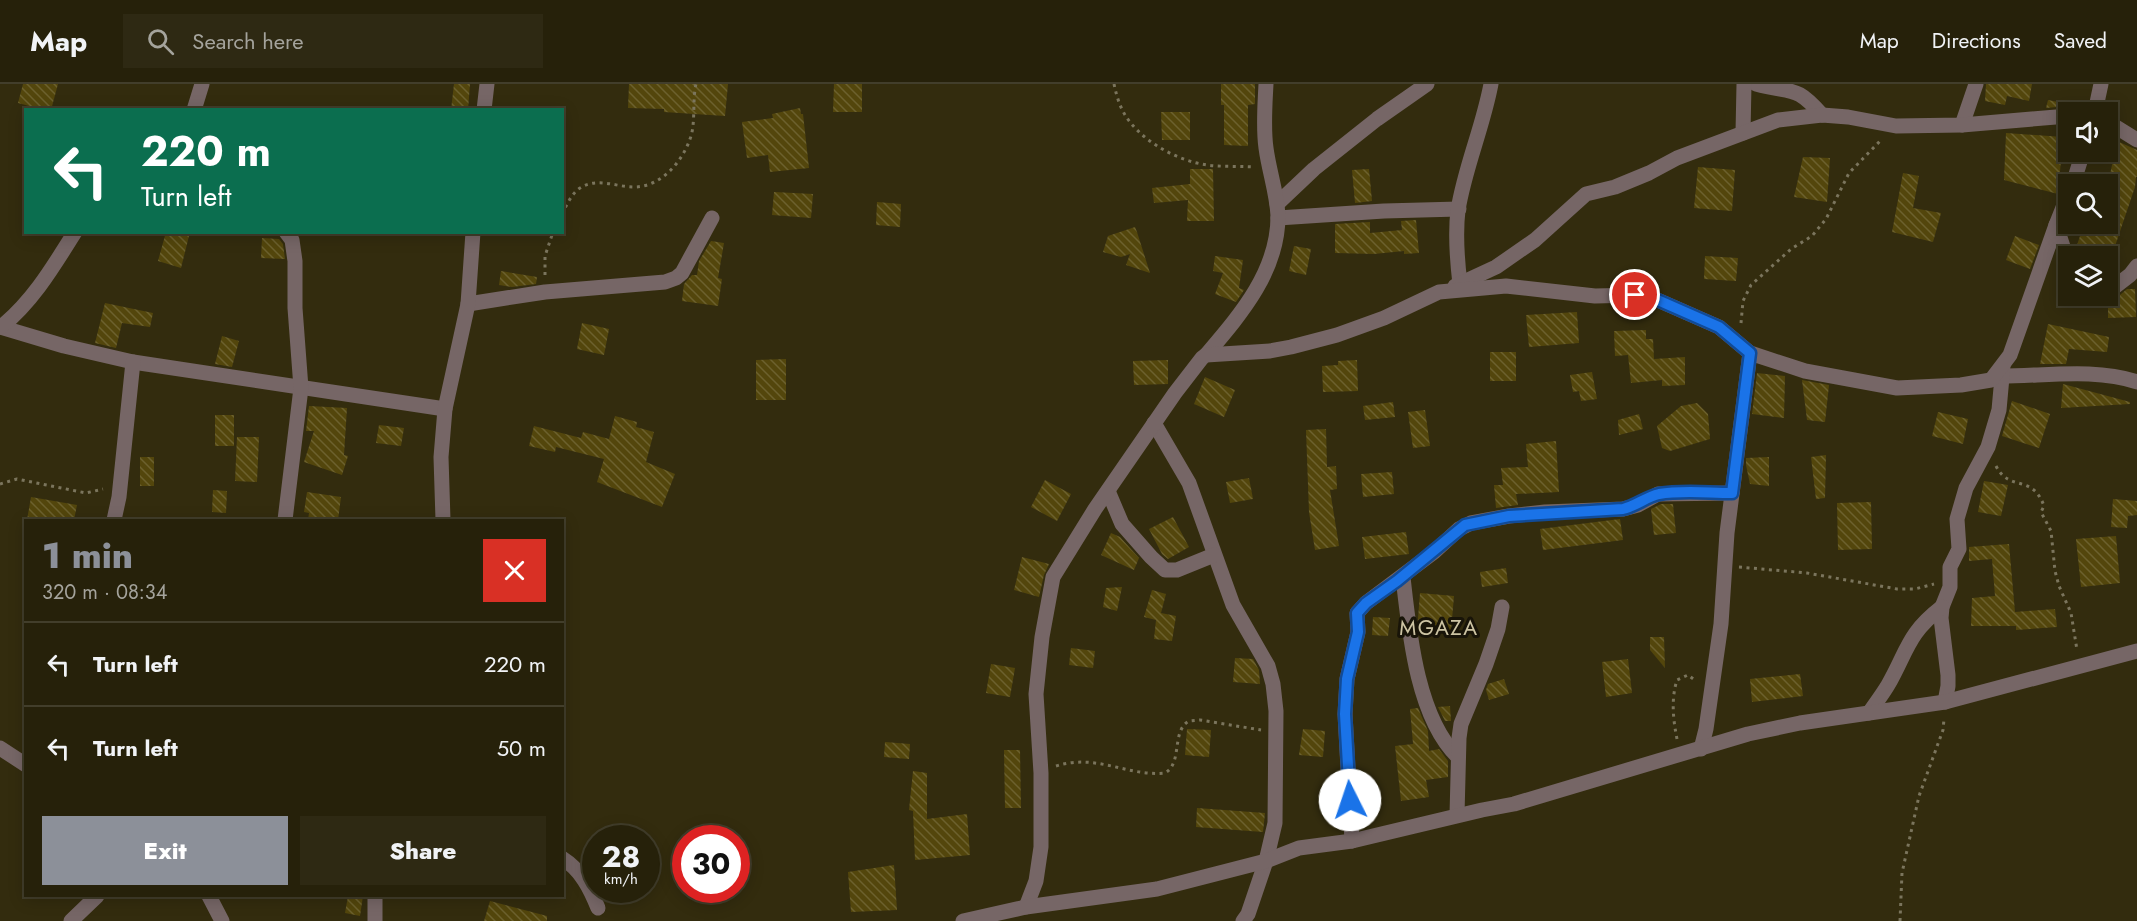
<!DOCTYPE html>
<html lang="en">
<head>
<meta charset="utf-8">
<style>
	:root { --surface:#26210a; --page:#2e2913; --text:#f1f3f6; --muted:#a4a39c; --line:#423e2b; --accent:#8c9099 }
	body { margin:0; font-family:Jost,sans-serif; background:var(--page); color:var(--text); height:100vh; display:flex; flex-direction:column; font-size:22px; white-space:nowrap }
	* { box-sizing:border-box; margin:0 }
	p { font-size:20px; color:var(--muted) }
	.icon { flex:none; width:33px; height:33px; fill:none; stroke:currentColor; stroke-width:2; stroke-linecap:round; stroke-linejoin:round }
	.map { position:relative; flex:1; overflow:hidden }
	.drawer { position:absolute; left:24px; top:435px; width:540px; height:378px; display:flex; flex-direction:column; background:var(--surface); border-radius:0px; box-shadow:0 3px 15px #0003,0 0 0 2px var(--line) }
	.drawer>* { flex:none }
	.top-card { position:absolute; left:24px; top:24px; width:540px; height:126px; border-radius:0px; box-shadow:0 3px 15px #0003,0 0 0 2px var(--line); background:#0b6e4f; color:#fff; overflow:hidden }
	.tools { position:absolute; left:2058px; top:18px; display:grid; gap:12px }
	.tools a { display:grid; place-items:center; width:60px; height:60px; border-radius:0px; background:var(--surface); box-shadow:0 3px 15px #0003,0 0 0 2px var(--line); font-size:30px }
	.speed { position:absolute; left:582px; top:741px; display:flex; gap:12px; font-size:30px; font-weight:700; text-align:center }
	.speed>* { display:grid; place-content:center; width:78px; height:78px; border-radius:50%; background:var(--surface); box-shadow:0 3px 15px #0003,0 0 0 2px var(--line); line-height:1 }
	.speed small { font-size:15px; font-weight:400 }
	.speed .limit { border:9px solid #d22; background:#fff; color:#111 }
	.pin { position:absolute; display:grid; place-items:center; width:51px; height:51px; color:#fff; margin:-26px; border:3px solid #fff; border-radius:50%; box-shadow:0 2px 6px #0007 }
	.me { position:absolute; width:66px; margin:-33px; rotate:356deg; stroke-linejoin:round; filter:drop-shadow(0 0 4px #0008) }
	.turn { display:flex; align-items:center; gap:21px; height:126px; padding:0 18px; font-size:27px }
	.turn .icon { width:78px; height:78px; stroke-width:2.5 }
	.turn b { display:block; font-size:42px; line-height:51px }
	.round { display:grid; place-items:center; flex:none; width:63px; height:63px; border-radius:0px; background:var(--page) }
	.headline { display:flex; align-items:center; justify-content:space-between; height:102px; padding:0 18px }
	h1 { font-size:36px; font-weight:800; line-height:45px; color:var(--accent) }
	.cta { display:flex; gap:12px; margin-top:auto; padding:12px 18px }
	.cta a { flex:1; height:69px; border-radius:0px; background:var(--accent); color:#fff; font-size:24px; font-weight:800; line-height:69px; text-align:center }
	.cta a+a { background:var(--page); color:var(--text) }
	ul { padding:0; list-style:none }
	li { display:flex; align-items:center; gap:18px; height:84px; padding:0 18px; border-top:2px solid var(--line) }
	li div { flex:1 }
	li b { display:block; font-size:22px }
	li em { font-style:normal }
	header { display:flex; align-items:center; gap:36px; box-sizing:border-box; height:84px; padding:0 30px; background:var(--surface); border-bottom:2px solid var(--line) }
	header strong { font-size:28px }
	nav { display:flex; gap:33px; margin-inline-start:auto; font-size:21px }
	.search { width:420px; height:54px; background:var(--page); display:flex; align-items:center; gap:15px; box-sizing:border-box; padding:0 21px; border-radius:0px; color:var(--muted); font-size:22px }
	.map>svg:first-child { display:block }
	.building { fill:url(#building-back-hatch) }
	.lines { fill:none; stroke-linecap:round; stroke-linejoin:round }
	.path { stroke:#7b755d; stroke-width:3; stroke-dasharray:3 4.5; stroke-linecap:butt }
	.street { stroke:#766666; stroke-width:15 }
	.route-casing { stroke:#114b97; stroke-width:15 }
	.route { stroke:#1a73e8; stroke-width:10 }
	.labels { text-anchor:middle; stroke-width:6; stroke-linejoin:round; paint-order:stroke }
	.quarter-label { font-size:21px; letter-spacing:1.5px; fill:#cdc4a3; stroke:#181408 }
</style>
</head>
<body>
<header>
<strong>Map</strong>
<div class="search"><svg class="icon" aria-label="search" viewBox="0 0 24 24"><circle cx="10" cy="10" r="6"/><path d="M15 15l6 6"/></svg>Search here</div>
<nav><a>Map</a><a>Directions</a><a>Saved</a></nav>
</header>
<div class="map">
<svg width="2137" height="837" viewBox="0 0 2137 837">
	<defs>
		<pattern id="building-back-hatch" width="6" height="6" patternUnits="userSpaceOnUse" patternTransform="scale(1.5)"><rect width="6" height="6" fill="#53460c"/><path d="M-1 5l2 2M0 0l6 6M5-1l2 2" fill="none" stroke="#6c612e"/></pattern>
	</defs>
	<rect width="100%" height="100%" fill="#332c0e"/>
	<g class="building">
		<polygon points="23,0 58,0 51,26 44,26 18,19"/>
		<polygon points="454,0 470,0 468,26 451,26"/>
		<polygon points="629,0 728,0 725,32 664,28 664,25 628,24"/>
		<polygon points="834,0 862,0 862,28 833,28"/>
		<polygon points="1221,0 1255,0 1255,20 1248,21 1248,62 1224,61 1224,21 1221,21"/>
		<polygon points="1986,0 2032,0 2029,17 2007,12 2005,21 1985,17"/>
		<polygon points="2048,16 2068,20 2068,22 2046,24"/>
		<polygon points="800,24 801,30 803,30 809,84 770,88 768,71 747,74 742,38 773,34 772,30"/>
		<polygon points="1161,28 1190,28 1190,56 1162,56"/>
		<polygon points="2006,49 2063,53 2058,110 2004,96"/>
		<polygon points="2117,57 2137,66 2137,93 2136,93 2135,103 2110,177 2108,177 2108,172 2076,172 2075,167 2084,140 2108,147 2108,100"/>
		<polygon points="1803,73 1830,74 1827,118 1794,113"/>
		<polygon points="1698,83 1735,86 1732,127 1694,124"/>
		<polygon points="1190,85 1213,85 1214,137 1187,137 1188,116 1154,119 1152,104 1190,100"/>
		<polygon points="1369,85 1372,117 1355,119 1352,86"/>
		<polygon points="1903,89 1919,92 1913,124 1941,129 1933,158 1892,148"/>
		<polygon points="774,108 813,110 811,134 772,131"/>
		<polygon points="877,118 901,120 900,143 876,141"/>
		<polygon points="1416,136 1419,169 1404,170 1404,167 1374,170 1335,169 1335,140 1370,138 1370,149 1402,146 1401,137"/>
		<polygon points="1135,143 1137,148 1150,189 1126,181 1130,170 1121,173 1103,168 1108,152"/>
		<polygon points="166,148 190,148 181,184 158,177"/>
		<polygon points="2015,152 2039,161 2030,185 2006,176"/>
		<polygon points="262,154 279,155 283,160 285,175 261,174"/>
		<polygon points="711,157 724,159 718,194 722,195 718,222 682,217 684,200 692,191 697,191 699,177"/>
		<polygon points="1294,162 1311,165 1306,191 1289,187"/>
		<polygon points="1215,172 1243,176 1239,204 1244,206 1236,218 1215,210 1223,189 1213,187"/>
		<polygon points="1705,172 1738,174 1736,197 1704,195"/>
		<polygon points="501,187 537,193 536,200 512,203 499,201"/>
		<polygon points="2127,205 2135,205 2136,233 2108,234 2108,218 2114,216"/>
		<polygon points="105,219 153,229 150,243 122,239 116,264 95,259"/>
		<polygon points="1577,228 1579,259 1529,263 1526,231"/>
		<polygon points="582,239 609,245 604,271 577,265"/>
		<polygon points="2048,240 2109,253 2107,268 2069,265 2066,280 2040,280"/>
		<polygon points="1646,246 1646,255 1653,255 1654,275 1685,273 1685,301 1662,302 1662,296 1631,299 1628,271 1615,272 1614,247"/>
		<polygon points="222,252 239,257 232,283 215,280"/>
		<rect x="1490" y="268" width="26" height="29"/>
		<polygon points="786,275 786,316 756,316 756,276"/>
		<polygon points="1168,276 1168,300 1134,301 1133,277"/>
		<polygon points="1357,276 1358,307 1323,308 1322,282 1338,281 1338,277"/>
		<polygon points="1592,288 1597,315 1581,317 1579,307 1573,308 1570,291"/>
		<polygon points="1757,289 1785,292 1784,334 1752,330"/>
		<polygon points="1205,293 1235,306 1224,333 1194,320"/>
		<polygon points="1802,296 1829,301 1825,338 1807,336"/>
		<polygon points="2063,300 2130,318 2130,320 2061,324"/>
		<polygon points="2012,317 2050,330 2039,364 2002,352"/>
		<polygon points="1393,318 1395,333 1365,336 1363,322"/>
		<polygon points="1697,319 1708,330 1710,355 1670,367 1662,364 1657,342 1681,322"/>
		<polygon points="309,322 347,324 344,371 348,372 342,391 304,378 314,347 306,347"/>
		<polygon points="1425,326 1430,362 1413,364 1408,328"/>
		<polygon points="1938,328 1968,335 1963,360 1932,352"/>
		<polygon points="1639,330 1643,345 1619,351 1618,336"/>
		<rect x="215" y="331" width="19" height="31"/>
		<polygon points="615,332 637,338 636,343 654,348 646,378 675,390 662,423 597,398 604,375 556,363 555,368 529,362 534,342 581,354 583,348 609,355"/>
		<polygon points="379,341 404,344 401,362 376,359"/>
		<polygon points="1326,345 1327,383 1336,382 1337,405 1330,406 1339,462 1315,466 1309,428 1306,346"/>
		<polygon points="237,353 259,353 257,398 235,397"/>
		<polygon points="1556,357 1559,408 1516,410 1518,421 1496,424 1494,401 1503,401 1501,384 1528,383 1526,360"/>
		<polygon points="1826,371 1825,414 1816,415 1811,373"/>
		<rect x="140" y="373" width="14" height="29"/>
		<polygon points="1769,373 1769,402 1750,400 1746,381 1746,374"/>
		<polygon points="1392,388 1394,410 1363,413 1361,390"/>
		<polygon points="1249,394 1253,415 1230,419 1226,398"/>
		<polygon points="1045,396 1071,410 1057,437 1031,423"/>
		<polygon points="1984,397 2008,401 2001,432 1978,428"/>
		<polygon points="213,406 227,407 226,429 212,428"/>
		<polygon points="307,408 341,413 338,436 308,436 309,429 304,428"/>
		<polygon points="31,413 77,421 74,436 27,436"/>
		<polygon points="2113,415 2137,417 2137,431 2128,432 2127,444 2111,443"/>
		<polygon points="1871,418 1872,465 1838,466 1837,419"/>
		<polygon points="1661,420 1673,420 1676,449 1654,451 1651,425"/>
		<polygon points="1173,433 1189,463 1168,475 1162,470 1149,445"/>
		<polygon points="1620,435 1623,456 1543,466 1540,445"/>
		<polygon points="1406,448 1409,470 1365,475 1362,453"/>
		<polygon points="1111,449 1120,453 1139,474 1134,486 1101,471"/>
		<polygon points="2116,452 2120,499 2081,503 2076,455"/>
		<polygon points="2009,460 2015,528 2055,525 2057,543 2016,546 2016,542 1971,542 1972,514 1995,512 1992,475 1969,477 1969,463"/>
		<polygon points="1022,473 1049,480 1044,491 1039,513 1014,506"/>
		<polygon points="1506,484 1508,499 1482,503 1480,488"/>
		<polygon points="1122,503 1117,527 1103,523 1106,504"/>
		<polygon points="1152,506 1166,510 1161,529 1176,532 1172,557 1154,555 1156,536 1144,533"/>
		<polygon points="1420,509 1454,512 1451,547 1419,544 1418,534"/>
		<polygon points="1373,533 1390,534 1388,552 1372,551"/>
		<polygon points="1650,553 1664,553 1665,584 1650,566"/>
		<polygon points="1071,564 1095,567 1093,584 1069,581"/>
		<polygon points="1235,574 1253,575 1259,586 1260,600 1233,598"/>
		<polygon points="1628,575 1632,609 1606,613 1602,578"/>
		<polygon points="991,580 1015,584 1010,613 986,609"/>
		<polygon points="1800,590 1803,612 1752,618 1750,595"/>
		<polygon points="1504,595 1509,610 1489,616 1486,606 1488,600"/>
		<polygon points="1450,622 1451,637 1445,637 1438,623"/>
		<polygon points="1418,624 1428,647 1429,667 1439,665 1448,677 1448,693 1426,696 1429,713 1401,717 1395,662 1413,660 1410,625"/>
		<polygon points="1187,645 1211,646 1209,673 1185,671"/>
		<polygon points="1303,645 1325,647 1323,673 1299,671"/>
		<polygon points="885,658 910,660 909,675 884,673"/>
		<polygon points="1004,666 1020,666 1021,724 1005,724"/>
		<polygon points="913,687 927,689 927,735 967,730 970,771 915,776 913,727 909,726"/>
		<polygon points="1197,724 1265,729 1263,748 1196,743"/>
		<polygon points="894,781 897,826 851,828 848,788"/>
		<polygon points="348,812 363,812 360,832 345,829"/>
		<polygon points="490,817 547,832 547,837 484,837"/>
	</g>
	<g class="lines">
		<g class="path">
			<path d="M1114 0C1117 14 1121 27 1130 38 1147 60 1179 77 1207 81 1222 83 1238 82 1253 83"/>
			<path d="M562 130C567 121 571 110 580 104 597 93 616 103 634 103 661 103 682 78 690 55 696 40 692 17 696 0"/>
			<polyline points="545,191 545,172 553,148"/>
			<polyline points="1741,239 1743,217 1751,201 1791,165 1812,152 1826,135 1849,89 1882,55"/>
			<path d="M1996 382C2010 409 2032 389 2044 422L2041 428 2051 447 2055 487 2059 502 2071 529 2077 566"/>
			<polyline points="0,400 17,395 86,409 103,405"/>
			<polyline points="1739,483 1807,489 1897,505 1915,505 1934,500"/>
			<path d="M1677 655C1673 635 1671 615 1677 596L1688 591 1696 597"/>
			<path d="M1056 682C1097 669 1128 693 1165 689 1183 679 1171 647 1189 637L1200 636 1261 646"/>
			<polyline points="1900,837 1902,789 1919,712 1943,646 1944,635"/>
		</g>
		<g class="street">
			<path d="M1756 0C1793 10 1795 0 1822 31"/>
			<polyline points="194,26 202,0"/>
			<polyline points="484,26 487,0"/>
			<polyline points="2095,28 2101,0"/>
			<polyline points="2108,38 2137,56"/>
			<polyline points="1962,41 1976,0"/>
			<polyline points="1743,49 1744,0"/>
			<polyline points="2073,100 2083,68"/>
			<polyline points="1277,120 1314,85 1377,35 1427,0"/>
			<polyline points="1278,134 1384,127 1459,125"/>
			<polyline points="2056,141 2068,178"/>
			<path d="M1460 200C1457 175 1455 151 1458 126 1465 83 1483 43 1491 0"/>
			<polyline points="1455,202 1496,183 1535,156 1586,110 1615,103 1649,89 1677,74 1778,36 1822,31 1848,33 1896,42 1962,41 2068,32"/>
			<polyline points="2108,208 2130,191 2137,182"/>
			<polyline points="468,220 545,208 665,198 676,194 682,189 712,134"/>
			<polyline points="0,243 64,262 133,278 445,325"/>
			<path d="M1 243C33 217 53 183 75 148"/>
			<path d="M1206 271C1240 231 1278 188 1278 132 1277 109 1269 87 1266 64 1263 43 1265 21 1266 0"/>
			<path d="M2002 292C2045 292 2097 284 2137 298"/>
			<polyline points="1154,339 1189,399 1233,521 1268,582 1273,600 1276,627 1275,739 1266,777 1248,830 1243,837"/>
			<polyline points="1108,407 1122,440 1151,473 1165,486 1177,486 1214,471"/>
			<polyline points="114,436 119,413 133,278"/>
			<polyline points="285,436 301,304 295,224 295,177 292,156 286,148"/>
			<polyline points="443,436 441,373 445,325 468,220 473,148"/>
			<path d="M1403 493C1409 547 1417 634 1458 673"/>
			<polyline points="1945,618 1948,602 1948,591 1941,534 1942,523 1950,503 1950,483 1959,465 1957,435 1966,404 1988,363 1999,326 2003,282"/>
			<path d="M1869 629C1875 620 1882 611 1888 601 1908 566 1907 550 1942 523"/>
			<polyline points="0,664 26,681"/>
			<polyline points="1701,665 1706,645 1721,540 1727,449 1750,269"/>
			<polyline points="1457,731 1459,654 1461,640 1486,580 1498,545 1502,523"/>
			<polyline points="1352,757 1345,630 1347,595 1358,548 1357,529 1366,519 1434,468 1459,445 1471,439 1509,432 1545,428 1623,425 1638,421 1658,410 1732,409"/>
			<path d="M562 774C581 786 590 804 598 824"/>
			<polyline points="209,812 222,837"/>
			<polyline points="375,812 375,837"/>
			<polyline points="1026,823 1036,797 1041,763 1041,689 1036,610 1042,553 1053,493 1095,425 1175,309 1202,274 1206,271 1270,267 1291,263 1337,251 1384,234 1439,208 1506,202 1595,212 1636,211 1653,214 1719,243 1750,269 1805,287 1897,304 1961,301 1991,296 2010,271 2056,141 2068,111"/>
			<polyline points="71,837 97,812"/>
			<polyline points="963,837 1026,823 1157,805 1266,777 1299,764 1352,757 1482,726 1514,720 1748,650 1800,639 1945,618 2137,567"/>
		</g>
	</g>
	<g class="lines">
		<defs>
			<path id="route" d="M1350 716 1345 630 1347 595 1358 548 1357 529 1366 519 1397 497 1465 441 1509 432 1623 425C1636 422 1646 413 1659 410 1682 406 1708 409 1732 409L1750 269 1719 243 1653 214 1635 211"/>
		</defs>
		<use href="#route" class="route-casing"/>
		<use href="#route" class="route"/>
	</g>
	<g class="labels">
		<g class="quarter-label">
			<text x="1439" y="551">MGAZA</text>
		</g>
	</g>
</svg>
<div class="tools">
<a><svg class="icon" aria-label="sound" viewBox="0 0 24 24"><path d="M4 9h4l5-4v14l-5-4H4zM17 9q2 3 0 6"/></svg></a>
<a><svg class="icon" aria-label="search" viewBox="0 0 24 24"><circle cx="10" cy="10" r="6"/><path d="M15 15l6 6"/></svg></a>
<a><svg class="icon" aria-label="layers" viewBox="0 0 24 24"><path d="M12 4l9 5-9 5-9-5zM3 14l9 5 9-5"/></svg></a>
</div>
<div class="speed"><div>28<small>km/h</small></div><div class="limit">30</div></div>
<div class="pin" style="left:1635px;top:211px;background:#d93025"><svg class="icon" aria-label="arrive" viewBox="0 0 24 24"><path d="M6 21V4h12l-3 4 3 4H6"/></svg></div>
<svg class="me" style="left:1350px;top:716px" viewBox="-20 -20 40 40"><circle r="19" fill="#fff"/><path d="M0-13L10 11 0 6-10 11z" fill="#1a73e8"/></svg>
<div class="top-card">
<div class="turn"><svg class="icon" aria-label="left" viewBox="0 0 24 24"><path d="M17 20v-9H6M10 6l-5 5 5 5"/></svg><div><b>220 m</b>Turn left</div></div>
</div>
<section class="drawer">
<div class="headline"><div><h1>1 min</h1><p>320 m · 08:34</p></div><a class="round" style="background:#d93025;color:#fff"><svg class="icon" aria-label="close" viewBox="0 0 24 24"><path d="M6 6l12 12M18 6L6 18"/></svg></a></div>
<ul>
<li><svg class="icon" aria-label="left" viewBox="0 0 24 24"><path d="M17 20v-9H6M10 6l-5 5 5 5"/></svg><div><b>Turn left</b></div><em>220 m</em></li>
<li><svg class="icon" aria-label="left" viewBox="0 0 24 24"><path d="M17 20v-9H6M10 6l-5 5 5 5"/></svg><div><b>Turn left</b></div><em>50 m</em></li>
</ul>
<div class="cta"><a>Exit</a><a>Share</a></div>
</section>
</div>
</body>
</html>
